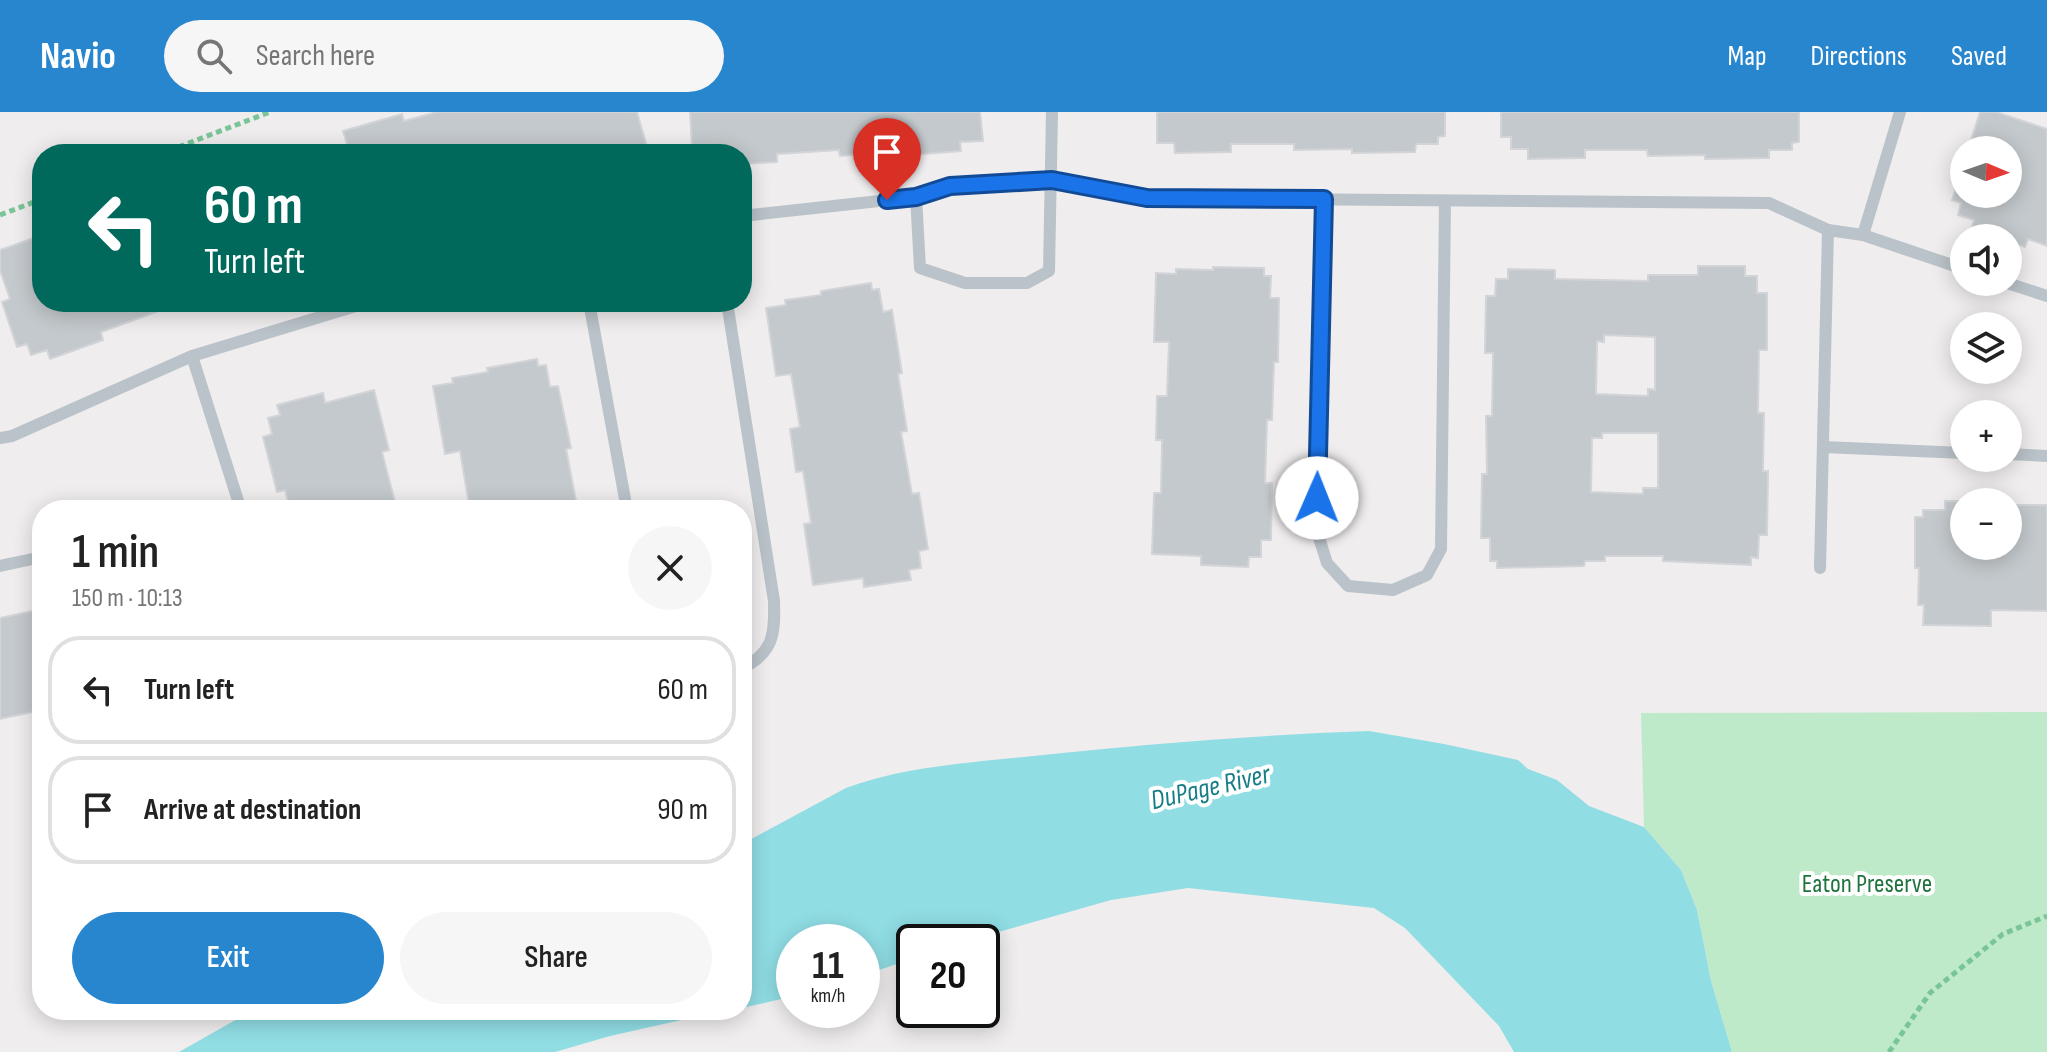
<!DOCTYPE html>
<html lang="en">
<head>
<meta charset="utf-8">
<style>
	:root { --surface:#fff; --page:#f6f6f6; --text:#222; --muted:#767676; --line:#e0e0e0; --accent:#2886cf }
	body { margin:0; font-family:"Sofia Sans Condensed",sans-serif; background:var(--page); color:var(--text); height:100vh; display:flex; flex-direction:column; font-size:30px; white-space:nowrap }
	* { box-sizing:border-box; margin:0 }
	p { font-size:26px; color:var(--muted) }
	.icon { flex:none; width:44px; height:44px; fill:none; stroke:currentColor; stroke-width:2; stroke-linecap:round; stroke-linejoin:round }
	.map { position:relative; flex:1; overflow:hidden }
	.side { position:absolute; left:32px; top:388px; width:720px; height:520px; display:flex; flex-direction:column; background:var(--surface); border-radius:32px; box-shadow:0 4px 20px #0003 }
	.side>* { flex:none }
	.guide { position:absolute; left:32px; top:32px; width:720px; height:168px; border-radius:32px; box-shadow:0 4px 20px #0003; background:#00695c; color:#fff; overflow:hidden }
	.needle { width:52px; rotate:92deg }
	.controls { position:absolute; left:1950px; top:24px; display:grid; gap:16px }
	.controls a { display:grid; place-items:center; width:72px; height:72px; border-radius:50%; background:var(--surface); box-shadow:0 4px 20px #0003; font-size:40px }
	.speed { position:absolute; left:776px; top:812px; display:flex; gap:16px; font-size:40px; font-weight:700; text-align:center }
	.speed>* { display:grid; place-content:center; width:104px; height:104px; border-radius:50%; background:var(--surface); box-shadow:0 4px 20px #0003; line-height:1 }
	.speed small { font-size:20px; font-weight:400 }
	.speed .limit { border:4px solid #111; border-radius:12px; background:#fff; color:#111 }
	.pin { position:absolute; display:grid; place-items:center; width:68px; height:68px; color:#fff; margin:-82px -34px; border-radius:50% 50% 50% 0; rotate:-45deg; box-shadow:0 0 8px #0007 }
	.pin .icon { rotate:45deg }
	.me { position:absolute; width:88px; margin:-44px; rotate:1deg; stroke-linejoin:round; filter:drop-shadow(0 0 6px #0008) }
	.turn { display:flex; align-items:center; gap:28px; height:168px; padding:0 40px; font-size:36px }
	.turn .icon { width:104px; height:104px; stroke-width:2.5 }
	.turn b { display:block; font-size:56px; line-height:68px }
	.round { display:grid; place-items:center; flex:none; width:84px; height:84px; border-radius:42px; background:var(--page) }
	.head { display:flex; align-items:center; justify-content:space-between; height:136px; padding:0 40px }
	h1 { font-size:48px; font-weight:600; line-height:60px }
	.primary-button { display:flex; gap:16px; margin-top:auto; padding:16px 40px }
	.primary-button a { flex:1; height:92px; border-radius:48px; background:var(--accent); color:#fff; font-size:32px; font-weight:600; line-height:92px; text-align:center }
	.primary-button a+a { background:var(--page); color:var(--text) }
	ul { padding:0; list-style:none }
	li { display:flex; align-items:center; gap:24px; height:108px; margin:0 16px 12px; padding:0 24px; border:4px solid var(--line); border-radius:32px }
	li div { flex:1 }
	li b { display:block; font-size:30px }
	li em { font-style:normal }
	header { display:flex; align-items:center; gap:48px; box-sizing:border-box; height:112px; padding:0 40px; background:var(--accent); color:#fff }
	header strong { font-size:38px }
	nav { display:flex; gap:44px; margin-inline-start:auto; font-size:28px }
	.search { width:560px; height:72px; background:var(--page); display:flex; align-items:center; gap:20px; box-sizing:border-box; padding:0 28px; border-radius:44px; color:var(--muted); font-size:30px }
	.map>svg:first-child { display:block }
	.green { fill:#bfeaca }
	.water { fill:#90dde4 }
	.building { fill:#c4c9cd; stroke:#d2d4d8; stroke-width:2; fill-rule:evenodd }
	.lines { fill:none; stroke-linecap:round; stroke-linejoin:round }
	.path { stroke:#7ac597; stroke-width:5; stroke-dasharray:6 4; stroke-linecap:butt }
	.service { stroke:#bac3c9; stroke-width:12 }
	.route-casing { stroke:#114b97; stroke-width:20 }
	.route { stroke:#1a73e8; stroke-width:14 }
	.labels { text-anchor:middle; stroke-width:8; stroke-linejoin:round; paint-order:stroke }
	.park-label { font-size:26px; fill:#1f743e; stroke:#fff }
	.water-label { font-size:28px; font-style:italic; fill:#177d86; stroke:#fff }
</style>
</head>
<body>
<header>
<strong>Navio</strong>
<div class="search"><svg class="icon" aria-label="search" viewBox="0 0 24 24"><circle cx="10" cy="10" r="6"/><path d="M15 15l6 6"/></svg>Search here</div>
<nav><a>Map</a><a>Directions</a><a>Saved</a></nav>
</header>
<div class="map">
<svg width="2047" height="940" viewBox="0 0 2047 940">
	<rect width="100%" height="100%" fill="#f0edee"/>
	<polygon class="green" points="2047,600 2047,940 1732,940 1711,869 1697,798 1681,758 1644,715 1641,601"/>
	<g class="water">
		<path d="M1369 619 1444 632 1518 648 1528 657 1557 668 1589 694 1644 715 1681 758 1697 798 1711 869 1732 940H1514L1499 914 1405 816 1374 796 1188 776 1111 788 963 830H914V846L862 864V830H794V884L742 896V732L846 676C905 654 970 651 1033 644 1145 632 1256 623 1369 619Z"/>
		<polygon points="267,898 726,898 610,924 555,940 179,940 246,902"/>
	</g>
	<g class="building">
		<polygon points="437,0 637,0 649,42 350,42 343,19 402,2 404,9"/>
		<polygon points="690,0 980,0 983,29 960,30 961,39 897,44 897,39 840,44 839,38 777,42 777,50 742,52 742,42 703,42 702,33 692,34"/>
		<polygon points="1157,0 1445,0 1445,24 1438,25 1438,32 1416,32 1415,40 1352,41 1352,37 1294,38 1294,32 1231,32 1231,40 1175,41 1174,31 1157,31"/>
		<polygon points="1501,0 1799,0 1799,30 1792,31 1792,38 1769,38 1769,46 1705,47 1705,43 1648,44 1647,38 1585,38 1585,46 1528,47 1528,37 1511,37 1511,25 1501,25"/>
		<polygon points="1980,0 1996,0 2047,17 2047,134 2028,127 2025,135 2008,129 2008,126 1998,126 1971,118 1974,108 1958,103 1961,91 1952,88 1964,51 1964,82 2008,82 2008,38 1968,38"/>
		<polygon points="42,123 42,190 175,190 175,193 101,220 103,228 50,247 47,238 31,243 27,232 17,235 2,190 10,187 0,158 0,138"/>
		<path d="M1698 154H1745V164H1757V181H1767V238H1759L1758 301H1764L1763 359H1768L1767 423H1759L1758 446 1751 445V453L1663 449V444H1605V449H1585L1584 454 1497 456V449H1490V426H1481L1482 362H1487L1486 304H1492L1493 241H1485L1486 184H1495L1496 167H1508V157L1555 158V167L1648 169V163H1698ZM1604 223 1655 225V278L1648 277V284L1596 282 1597 229 1604 230ZM1602 321H1658V376H1643V382L1591 380 1592 326H1602Z"/>
		<polygon points="1213,155 1264,156 1264,164 1271,164 1270,186 1279,186 1278,250 1274,250 1272,308 1267,308 1265,371 1272,371 1271,428 1261,428 1261,445 1249,445 1248,455 1201,453 1201,444 1152,442 1154,381 1161,381 1162,328 1156,328 1157,284 1167,284 1169,230 1154,230 1156,161 1176,162 1176,157 1213,158"/>
		<polygon points="871,171 872,178 879,177 883,200 892,198 902,261 898,262 907,319 901,320 912,382 919,381 928,437 919,439 921,456 909,458 911,468 864,475 863,466 813,473 804,412 811,411 803,359 796,360 790,317 800,315 791,262 776,264 766,196 786,193 785,188 821,183 821,179"/>
		<polygon points="537,247 538,254 546,253 550,275 558,274 571,336 566,337 577,394 556,398 470,398 460,339 445,342 433,274 453,271 452,266 488,260 487,256"/>
		<polygon points="374,278 389,338 382,340 397,398 290,398 285,378 277,380 263,325 272,322 268,306 280,303 277,293 323,281 325,291"/>
		<path d="M1945 389H2009V393H2047V499L1991 498V514L1923 513 1924 493H1918L1919 456H1915V405H1923V398H1945ZM1964 390H2008V434H1964Z"/>
		<polygon points="37,498 42,498 42,598 0,607 0,506"/>
	</g>
	<g class="lines">
		<g class="path">
			<polyline points="160,42 270,0"/>
			<polyline points="0,103 42,87"/>
			<polyline points="1889,940 1930,881 2003,822 2047,804"/>
		</g>
		<g class="service">
			<polyline points="1052,0 1049,159 1027,171 965,171 920,156 916,85 950,74 1052,68 1147,86 1769,91 1828,118"/>
			<polyline points="1324,87 1316,416 1327,451 1348,474 1393,478 1427,463 1441,437 1445,89"/>
			<polyline points="742,104 916,85"/>
			<polyline points="1863,123 1900,0"/>
			<polyline points="2004,170 2047,184"/>
			<polyline points="589,190 627,398"/>
			<path d="M727 190 774 489C775 521 774 541 742 556"/>
			<polyline points="0,326 12,324 192,244"/>
			<polyline points="1823,335 1964,341"/>
			<polyline points="2008,342 2047,344"/>
			<polyline points="241,398 192,244 369,190"/>
			<polyline points="0,454 42,445"/>
			<polyline points="1820,456 1828,118 1863,123 1964,157"/>
		</g>
	</g>
	<g class="lines">
		<defs>
			<polyline id="route" points="887,88 916,85 950,74 1052,68 1147,86 1324,87 1317,386"/>
		</defs>
		<use href="#route" class="route-casing"/>
		<use href="#route" class="route"/>
	</g>
	<g class="labels">
		<g class="park-label">
			<text x="1867" y="780">Eaton Preserve</text>
		</g>
		<g class="water-label">
			<text transform="translate(1210 674) rotate(-13)" y="10">DuPage River</text>
		</g>
	</g>
</svg>
<div class="controls">
<a><svg class="needle" viewBox="-14 -14 28 28"><path d="M0-13l5 13h-10z" fill="#e53935"/><path d="M0 13l5-13h-10z" fill="#767676"/></svg></a>
<a><svg class="icon" aria-label="sound" viewBox="0 0 24 24"><path d="M4 9h4l5-4v14l-5-4H4zM17 9q2 3 0 6"/></svg></a>
<a><svg class="icon" aria-label="layers" viewBox="0 0 24 24"><path d="M12 4l9 5-9 5-9-5zM3 14l9 5 9-5"/></svg></a>
<a>+</a>
<a>−</a>
</div>
<div class="speed"><div>11<small>km/h</small></div><div class="limit">20</div></div>
<div class="pin" style="left:887px;top:88px;background:#d93025"><svg class="icon" aria-label="arrive" viewBox="0 0 24 24"><path d="M6 21V4h12l-3 4 3 4H6"/></svg></div>
<svg class="me" style="left:1317px;top:386px" viewBox="-20 -20 40 40"><circle r="19" fill="#fff"/><path d="M0-13L10 11 0 6-10 11z" fill="#1a73e8"/></svg>
<div class="guide">
<div class="turn"><svg class="icon" aria-label="left" viewBox="0 0 24 24"><path d="M17 20v-9H6M10 6l-5 5 5 5"/></svg><div><b>60 m</b>Turn left</div></div>
</div>
<section class="side">
<div class="head"><div><h1>1 min</h1><p>150 m · 10:13</p></div><a class="round"><svg class="icon" aria-label="close" viewBox="0 0 24 24"><path d="M6 6l12 12M18 6L6 18"/></svg></a></div>
<ul>
<li><svg class="icon" aria-label="left" viewBox="0 0 24 24"><path d="M17 20v-9H6M10 6l-5 5 5 5"/></svg><div><b>Turn left</b></div><em>60 m</em></li>
<li><svg class="icon" aria-label="arrive" viewBox="0 0 24 24"><path d="M6 21V4h12l-3 4 3 4H6"/></svg><div><b>Arrive at destination</b></div><em>90 m</em></li>
</ul>
<div class="primary-button"><a>Exit</a><a>Share</a></div>
</section>
</div>
</body>
</html>
